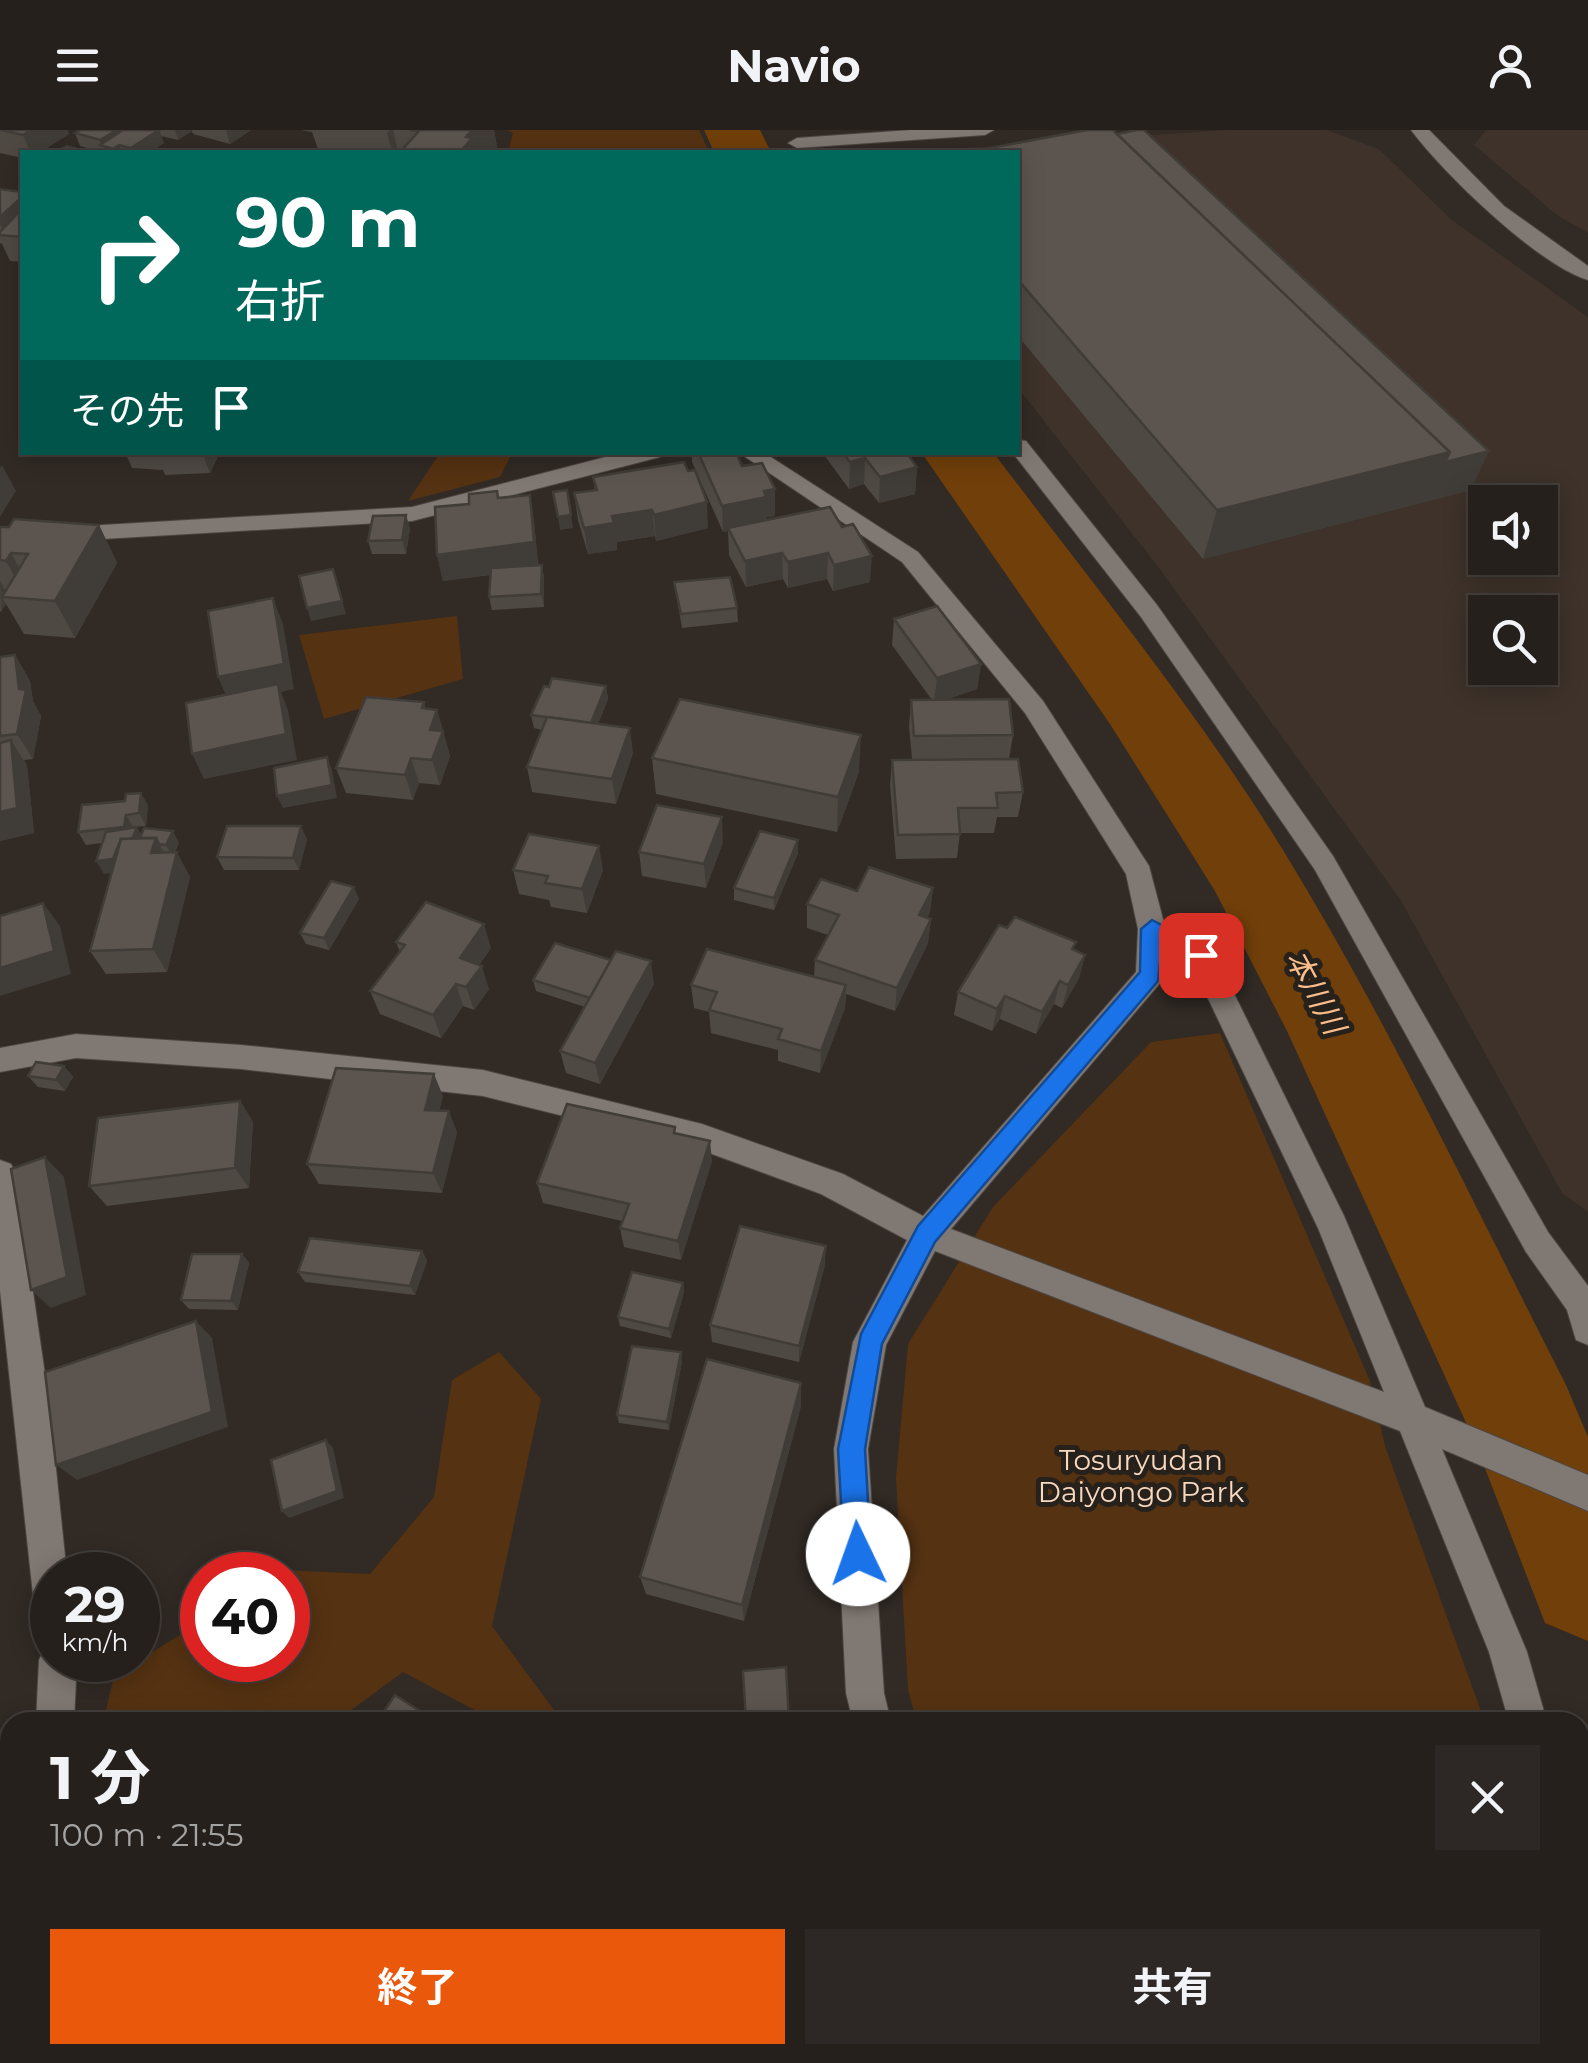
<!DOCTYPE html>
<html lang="ja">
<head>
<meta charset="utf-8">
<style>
	:root { --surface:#25201c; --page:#2d2825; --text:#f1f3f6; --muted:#a3a3a3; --line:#423e3b; --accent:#ea580c }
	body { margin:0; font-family:Montserrat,"Noto Sans JP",sans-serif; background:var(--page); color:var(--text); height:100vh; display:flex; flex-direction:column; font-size:38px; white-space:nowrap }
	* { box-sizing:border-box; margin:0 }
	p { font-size:32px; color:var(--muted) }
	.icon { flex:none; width:55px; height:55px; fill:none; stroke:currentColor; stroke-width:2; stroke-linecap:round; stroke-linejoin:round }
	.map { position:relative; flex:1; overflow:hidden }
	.panel { position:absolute; left:0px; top:1582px; width:1590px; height:352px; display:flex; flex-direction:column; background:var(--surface); border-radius:30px 30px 0 0; box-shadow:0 5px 25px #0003,0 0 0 2px var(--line) }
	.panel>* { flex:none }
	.hud { position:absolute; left:20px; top:20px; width:1000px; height:305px; border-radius:0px; box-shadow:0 5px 25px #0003,0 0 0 2px var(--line); background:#00695c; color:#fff; overflow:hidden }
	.controls { position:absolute; left:1468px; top:355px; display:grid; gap:20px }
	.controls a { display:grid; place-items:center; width:90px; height:90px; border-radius:0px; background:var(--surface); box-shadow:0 5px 25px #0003,0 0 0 2px var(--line); font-size:50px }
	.speed { position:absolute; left:30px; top:1422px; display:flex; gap:20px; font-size:50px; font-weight:700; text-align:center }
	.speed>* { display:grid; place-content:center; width:130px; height:130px; border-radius:50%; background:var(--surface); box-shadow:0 5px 25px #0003,0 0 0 2px var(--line); line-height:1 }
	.speed small { font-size:25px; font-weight:400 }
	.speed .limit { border:15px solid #d22; background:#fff; color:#111 }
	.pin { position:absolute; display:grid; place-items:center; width:85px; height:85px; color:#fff; margin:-42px; border-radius:20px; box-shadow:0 5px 15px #0006 }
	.me { position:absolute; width:110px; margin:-55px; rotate:357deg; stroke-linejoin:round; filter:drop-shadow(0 0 8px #0008) }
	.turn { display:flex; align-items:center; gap:35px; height:210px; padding:0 50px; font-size:45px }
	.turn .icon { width:130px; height:130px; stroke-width:2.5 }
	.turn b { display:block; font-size:70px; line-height:85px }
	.then { display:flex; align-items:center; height:95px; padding:0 50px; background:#0003; gap:20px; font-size:38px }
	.round { display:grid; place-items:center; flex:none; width:105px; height:105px; border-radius:0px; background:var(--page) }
	.headline { display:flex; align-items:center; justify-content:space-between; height:170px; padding:0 50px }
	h1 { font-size:60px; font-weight:700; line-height:75px }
	.primary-button { display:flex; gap:20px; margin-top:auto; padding:20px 50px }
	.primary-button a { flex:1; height:115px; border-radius:0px; background:var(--accent); color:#fff; font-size:40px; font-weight:700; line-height:115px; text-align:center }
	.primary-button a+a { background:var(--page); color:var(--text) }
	header { display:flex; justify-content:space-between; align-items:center; height:130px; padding:0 50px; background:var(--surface); font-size:45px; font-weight:700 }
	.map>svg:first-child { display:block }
	.built { fill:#3e322a; fill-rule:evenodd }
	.green { fill:#553212 }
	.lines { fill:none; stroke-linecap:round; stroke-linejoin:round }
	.river { fill:#713f0a; fill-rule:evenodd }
	.minor-casing { stroke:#4c4642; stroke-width:2 }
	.minor { fill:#807872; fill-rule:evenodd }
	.wall { fill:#4f4944 }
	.shaded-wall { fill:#403c37 }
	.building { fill:#5c554f; stroke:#403c37; stroke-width:2.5 }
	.route { fill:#1a73e8; stroke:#114b97; stroke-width:2.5 }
	.labels { text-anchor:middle; stroke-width:10; stroke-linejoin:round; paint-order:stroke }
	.park-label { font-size:28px; fill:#f8d8bf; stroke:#27211c }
	.water-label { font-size:30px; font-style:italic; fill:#fbbd8a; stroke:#27211c }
</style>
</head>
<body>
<header><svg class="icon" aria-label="menu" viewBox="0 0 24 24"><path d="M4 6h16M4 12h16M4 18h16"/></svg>Navio<svg class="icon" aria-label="person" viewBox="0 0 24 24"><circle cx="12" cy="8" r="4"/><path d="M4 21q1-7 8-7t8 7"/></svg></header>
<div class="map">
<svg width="1588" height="1933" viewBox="0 0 1588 1933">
	<rect width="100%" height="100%" fill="#312a25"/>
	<g class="built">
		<path d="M1225 0H1327L1379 19 1452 90 1588 187V1082L1562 1063 1400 769 1156 434 1018 258V22H904ZM1485 372H1540V428H1485ZM1485 482H1540V538H1485Z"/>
		<polygon points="1486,0 1588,0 1588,103 1558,86 1474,15"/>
	</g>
	<g class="green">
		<polygon points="507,0 699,0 709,22 508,22 513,3"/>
		<polygon points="440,323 440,322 512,323 500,347 408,371"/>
		<polygon points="457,486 463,549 324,589 299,505"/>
		<polygon points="1220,903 1370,1251 1385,1316 1485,1592 917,1592 908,1560 896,1348 908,1214 993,1077 1151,912"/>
		<polygon points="499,1222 541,1269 492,1496 563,1592 497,1592 403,1542 335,1592 103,1592 114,1546 202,1491 202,1530 288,1530 288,1445 276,1445 284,1440 370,1444 434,1367 452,1250"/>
		<polygon points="489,1925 884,1925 886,1933 487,1933"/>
		<polygon points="1003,1925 1569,1925 1571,1933 1005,1933"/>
	</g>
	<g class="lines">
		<g class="river">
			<polygon points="704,0 760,0 771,22 714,22"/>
			<path d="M921 322H993C1091 452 1197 580 1283 720 1388 891 1474 1075 1566 1255L1588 1307V1511L1545 1493 1474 1310 1287 901 1215 761 1110 594Z"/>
		</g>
		<defs>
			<g id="minor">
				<polygon points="911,0 994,0 985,5 797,18 788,13 797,8"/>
				<path d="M1411 0H1429L1504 76 1588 136V150C1538 135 1443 43 1411 0Z"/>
				<polygon points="1018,310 1026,311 1157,475 1333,726 1548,1102 1588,1156 1588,1215 1576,1210 1567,1180 1526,1122 1315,740 1141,487 1012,322 1018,322"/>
				<polygon points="625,322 662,322 660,327 412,391 0,415 0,401 412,377"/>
				<path d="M738 322H763L918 422 1043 571 1149 736 1164 793 1211 817 1344 1086 1425 1277 1588 1345V1381L1442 1319 1527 1522 1547 1592H1509L1489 1522 1400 1301 935 1121 886 1215 868 1319 884 1563 891 1592H853L846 1563 834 1319 853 1212 907 1110 821 1064 701 1020 483 966 241 939 76 928 0 942V918L76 904 241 915 483 940 702 994 843 1044 923 1086 1136 842 1138 799 1126 744 1025 583 902 432ZM1165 819 1191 833 1318 1098 1384 1262 951 1099 1160 853Z"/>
				<polygon points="0,1030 11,1034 16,1044 49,1272 67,1445 52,1445 52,1492 39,1487 34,1474 0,1160"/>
				<polygon points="52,1513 52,1530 77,1530 74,1592 36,1592 39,1530 45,1517"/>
				<polygon points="1580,1764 1588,1767 1588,1834 1580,1830"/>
				<polygon points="10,1805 10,1883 0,1887 0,1809"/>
				<polygon points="925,1925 967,1925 969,1933 927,1933"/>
			</g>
		</defs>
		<use href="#minor" class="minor-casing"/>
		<use href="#minor" class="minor"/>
	</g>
	<g class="wall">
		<polygon points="0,0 69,4 48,17 49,21 46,22 22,22 22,28 0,23"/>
		<polygon points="81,0 251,0 230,14 193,4 192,1 178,10 161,6 164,13 150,22 101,22 80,16 75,3"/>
		<polygon points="301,0 494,0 498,22 319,22 312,2"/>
		<polygon points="1018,22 1471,360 1203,429 1018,206"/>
		<polygon points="0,59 22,62 22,132 10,131 2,114 0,113"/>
		<polygon points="125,322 220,322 210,343 165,345 163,340 132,338"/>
		<polygon points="692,322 736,322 742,336 775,359 775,386 767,387 767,390 830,377 870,452 833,461 827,449 788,458 783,449 746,457 729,425 728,401 723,402 692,332"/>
		<polygon points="822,322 906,322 917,337 915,364 879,373 864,354 849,359"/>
		<polygon points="593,347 708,398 656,411 655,406 617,412 617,420 588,424 578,390 574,363 595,360"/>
		<polygon points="530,365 534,392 538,435 542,435 544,448 544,477 492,480 489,467 490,445 443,451 437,425 469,374 498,368"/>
		<polygon points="406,385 410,399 406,424 372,424 368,411"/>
		<polygon points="99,395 117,433 75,508 24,504 6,474 0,482 0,397"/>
		<polygon points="674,452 737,478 738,492 682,498"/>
		<polygon points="894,489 981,534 977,559 945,570 1013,605 1009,629 1023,662 1018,687 997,687 994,703 960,703 957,728 896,729 890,655 892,630 912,629 909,596 911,570 932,570 892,515"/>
		<polygon points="15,525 30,551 33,571 41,586 33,629 24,630 27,636 34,703 0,711 0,527"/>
		<polygon points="606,556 608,569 598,594 633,623 616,674 532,662 527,637 542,600 534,598 531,585 549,557"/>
		<polygon points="437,580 450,626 440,655 419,653 413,670 346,663 336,638"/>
		<polygon points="652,628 859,642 837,702 656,664"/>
		<polygon points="148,675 146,696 133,697 141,704 179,713 175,722 190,747 167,842 106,844 90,821 112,742 104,744 102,713 86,715 78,702"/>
		<polygon points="307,709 299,740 224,740 217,727"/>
		<polygon points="723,712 706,758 642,746 639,722"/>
		<polygon points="798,723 774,780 734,770 734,758"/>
		<polygon points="513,740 603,740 587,783 551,777 549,770 519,764"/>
		<polygon points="933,758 930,782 927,788 931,789 928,813 895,881 846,864 845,878 820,943 778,931 778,920 711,903 709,882 694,878 691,855 814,847 815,830 828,805 807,798 807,774 857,761"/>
		<polygon points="359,769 329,820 306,814 300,803"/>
		<polygon points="396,812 491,818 479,835 489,859 474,880 463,876 441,908 380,884 370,861 400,822"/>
		<polygon points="1074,820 1085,825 1079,848 1062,878 1054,874 1036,904 1000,889 992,901 954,885 958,862"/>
		<polygon points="533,850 654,854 600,954 566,943 560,921 585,877 536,861"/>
		<polygon points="64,936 73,947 65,961 38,957 28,946"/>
		<polygon points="443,966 439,981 457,1002 442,1063 319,1054 307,1034"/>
		<polygon points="240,971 253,992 249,1058 107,1076 89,1056"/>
		<polygon points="676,1003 712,1031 681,1130 624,1117 620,1098 622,1091 543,1073 537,1053"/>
		<polygon points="422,1121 427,1131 415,1165 305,1152 298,1142"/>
		<polygon points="242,1124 249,1133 238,1180 189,1179 181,1170"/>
		<polygon points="825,1135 799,1232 712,1212 710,1195"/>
		<polygon points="683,1153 684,1162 671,1208 620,1196 618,1187"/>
		<polygon points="682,1231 669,1300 619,1293 617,1285"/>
		<polygon points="801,1276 744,1491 646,1464 640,1447"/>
	</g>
	<g class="shaded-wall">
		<polygon points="31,0 68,0 69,4 48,17 49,21 46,22 30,22 23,5"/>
		<polygon points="117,0 131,0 101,15 100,10"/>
		<polygon points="159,0 164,13 150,22 133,22 131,18"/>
		<polygon points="175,0 192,0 192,1 178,10"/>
		<polygon points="226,0 251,0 230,14"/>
		<polygon points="390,0 393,0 398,22 392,22 387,3"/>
		<polygon points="472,0 494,0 498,22 461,22 466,7"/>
		<polygon points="119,15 122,22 115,22 113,19"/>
		<polygon points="22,67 22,103 5,105 0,94 0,87"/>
		<polygon points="1489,321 1471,360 1203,429 1217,380 1450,322"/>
		<polygon points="202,322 220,322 210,343"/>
		<polygon points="865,328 864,354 849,359 850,332"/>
		<polygon points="2,335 16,361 0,387 0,338"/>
		<polygon points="917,337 915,364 879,373 880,347"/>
		<polygon points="775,359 775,386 767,387 767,394 723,402 722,376 764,361"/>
		<polygon points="530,365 534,392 539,438 443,451 437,425"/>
		<polygon points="707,372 708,398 656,411 654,385"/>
		<polygon points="652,380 655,406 617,412 617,420 588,424 584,398 612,386"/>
		<polygon points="406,385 410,399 406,424 402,410"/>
		<polygon points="571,385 573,398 560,400 558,387"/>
		<polygon points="99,395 117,433 75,508 55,471"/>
		<polygon points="11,423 32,461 27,469 6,431"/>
		<polygon points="782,423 783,449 746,457 745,431"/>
		<polygon points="828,423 827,449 788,458 788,432"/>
		<polygon points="872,426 870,452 833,461 834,435"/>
		<polygon points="542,435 544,448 544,477 541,464"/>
		<polygon points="333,439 346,484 311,491 307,478"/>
		<polygon points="0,451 9,467 2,467 6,474 1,482"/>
		<polygon points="273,468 283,494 294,559 281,562 288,580 297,630 204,649 192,624 229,573 218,547"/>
		<polygon points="15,525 30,551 33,571 41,586 33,629 17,604 19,559"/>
		<polygon points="981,534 977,559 934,573 937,548"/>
		<polygon points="606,556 608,569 593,607 591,594"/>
		<polygon points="424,572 431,596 437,580 450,626 440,655 432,630 422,578"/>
		<polygon points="630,598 633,623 616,674 612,649"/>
		<polygon points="861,605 859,642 837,702 838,667"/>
		<polygon points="11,610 27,636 34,703 0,711 0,682"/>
		<polygon points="327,627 332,640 337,668 283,678 277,666"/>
		<polygon points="411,628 419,653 413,670 405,645"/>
		<polygon points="141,663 148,675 146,696 139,683"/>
		<polygon points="126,685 133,697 137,697 144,710 121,741 104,744 96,731 118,714 131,709 124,697"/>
		<polygon points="722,687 723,712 706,758 704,734"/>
		<polygon points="301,696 307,709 299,740 293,728"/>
		<polygon points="173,701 179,713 173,727 166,715"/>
		<polygon points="156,708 169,732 151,723"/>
		<polygon points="798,710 798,723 774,780 774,768"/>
		<polygon points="599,716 603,740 587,783 582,759"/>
		<polygon points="177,722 190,747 167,842 153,819"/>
		<polygon points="354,757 359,769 329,820 324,808"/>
		<polygon points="933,758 930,782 916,809 919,785"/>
		<polygon points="43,773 60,796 71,844 0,866 0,838"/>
		<polygon points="931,789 928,813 895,881 897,858"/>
		<polygon points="484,794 491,818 468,851 460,828"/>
		<polygon points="1085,825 1079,848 1062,878 1068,855"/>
		<polygon points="651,831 654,854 600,954 595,933"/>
		<polygon points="482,836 489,859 474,880 466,857"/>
		<polygon points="1060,851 1054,874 1036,904 1042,882"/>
		<polygon points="456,854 463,876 441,908 433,885"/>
		<polygon points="846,855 845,878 820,943 821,921"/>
		<polygon points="1005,866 1000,889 992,901 997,879"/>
		<polygon points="64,936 73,947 65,961 56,950"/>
		<polygon points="434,944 443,966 434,1001 425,980"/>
		<polygon points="240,971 253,992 249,1058 235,1038"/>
		<polygon points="449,981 457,1002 442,1063 433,1043"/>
		<polygon points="710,1011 712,1031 681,1130 678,1111"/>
		<polygon points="45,1027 64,1047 86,1165 51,1178 31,1160"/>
		<polygon points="826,1116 825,1135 799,1232 799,1216"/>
		<polygon points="422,1121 427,1131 415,1165 410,1156"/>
		<polygon points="242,1124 249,1133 238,1180 231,1171"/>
		<polygon points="683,1153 684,1162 671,1208 669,1199"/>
		<polygon points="196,1191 212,1208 228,1297 77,1350 56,1335"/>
		<polygon points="681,1222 682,1231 669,1300 667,1292"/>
		<polygon points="801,1253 801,1276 744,1491 742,1475"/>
		<polygon points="326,1310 333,1318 344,1368 289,1388 282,1381"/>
		<polygon points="0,1678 10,1730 10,1748 0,1753"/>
	</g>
	<g class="building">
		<polygon points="1,0 31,0 23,5"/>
		<polygon points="81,0 117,0 100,10 75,3"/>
		<polygon points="123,0 159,0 131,18 119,15 113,19 100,15"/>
		<polygon points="411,0 472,0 466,7 472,8 461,21 451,19 448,22 400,22 419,1"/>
		<polygon points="1087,0 1113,0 1450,322 1217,380 1018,150 1018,22 968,22"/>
		<polygon points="1137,0 1144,0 1489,321 1445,332 1450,322 1117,4"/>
		<polygon points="67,16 87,22 56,22"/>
		<polygon points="0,59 22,62 22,67 0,87"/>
		<polygon points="22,79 22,107 0,105 0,102"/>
		<polygon points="698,322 736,322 742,336 762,333 775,359 764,361 766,367 722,376"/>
		<polygon points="842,322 906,322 917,337 880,347 865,328 850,332"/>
		<polygon points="684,332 688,341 695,340 707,372 654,385 652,380 612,386 614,393 584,398 574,363 597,360 593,347"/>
		<polygon points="567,360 571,385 558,387 553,362"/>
		<polygon points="497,361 498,368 530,365 534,412 437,425 435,377 469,374 469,364"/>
		<polygon points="830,377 842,397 853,394 872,426 834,435 828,423 788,432 782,423 745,431 728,398"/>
		<polygon points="406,385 402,410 368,411 373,386"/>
		<polygon points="14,389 99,395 55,471 2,467 28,424 11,423 6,431 0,430 0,397 9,397"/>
		<polygon points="542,435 541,464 489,467 491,438"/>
		<polygon points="333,439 342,471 307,478 299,446"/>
		<polygon points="730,447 737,478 681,484 674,452"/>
		<polygon points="273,468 284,534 218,547 208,481"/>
		<polygon points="937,476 981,534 937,548 894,489"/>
		<polygon points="15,525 19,559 26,560 17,604 0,606 0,527"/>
		<polygon points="552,548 606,556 591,593 531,585 544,556 549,557"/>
		<polygon points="278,554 286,604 192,624 186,573"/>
		<polygon points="366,567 424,572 422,578 437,580 430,600 443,601 432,630 411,628 405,645 336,638"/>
		<polygon points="680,569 861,605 838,667 652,628"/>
		<polygon points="1009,569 1013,605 914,606 911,570"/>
		<polygon points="547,587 630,598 612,649 527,637"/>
		<polygon points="11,610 17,678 0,682 0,613"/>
		<polygon points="327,627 332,655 277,666 274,638"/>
		<polygon points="1018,629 1023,662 996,663 998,678 958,678 960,704 898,705 892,630"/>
		<polygon points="141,663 139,683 126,685 124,697 78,702 82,675 125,671 126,664"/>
		<polygon points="657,675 722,687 704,734 639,722"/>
		<polygon points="227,696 301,696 293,728 217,727"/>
		<polygon points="137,697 132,709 121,709 113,729 96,731 106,702"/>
		<polygon points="144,698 173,701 166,715 159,714 156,708 140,708"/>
		<polygon points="760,701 798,710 774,768 734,758"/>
		<polygon points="529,704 599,716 582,759 545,753 548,746 513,740"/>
		<polygon points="156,708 151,723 177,722 153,819 90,821 121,709"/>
		<polygon points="869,737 933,758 919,785 931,789 897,858 815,830 839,785 807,774 821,749 857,761"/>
		<polygon points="331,751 354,757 324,808 300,803"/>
		<polygon points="426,772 484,794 460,828 482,836 466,857 456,854 433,885 370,861 405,815 396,812"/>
		<polygon points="43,773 54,821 0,838 0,786"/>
		<polygon points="1015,787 1076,812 1072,819 1085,825 1068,855 1060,851 1042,882 1005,866 997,879 958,862 999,795 1007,798"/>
		<polygon points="555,813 611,830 590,868 533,850"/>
		<polygon points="707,819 846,855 821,921 778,909 782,899 709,880 717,862 691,855"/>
		<polygon points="616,821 651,831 595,933 560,921"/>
		<polygon points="36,932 64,936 56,950 28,946"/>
		<polygon points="336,938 434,944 425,980 449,981 433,1043 307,1034"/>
		<polygon points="240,971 235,1038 89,1056 98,988"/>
		<polygon points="567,974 675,997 674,1003 710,1011 678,1111 620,1098 629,1074 537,1053"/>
		<polygon points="45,1027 67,1147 31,1160 11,1039"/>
		<polygon points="740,1096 826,1116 799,1216 710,1195"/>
		<polygon points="310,1108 422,1121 410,1156 298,1142"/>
		<polygon points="192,1124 242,1124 231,1171 181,1170"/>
		<polygon points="632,1142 683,1153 669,1199 618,1187"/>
		<polygon points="196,1191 212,1282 56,1335 45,1242"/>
		<polygon points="632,1216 681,1222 667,1292 617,1285"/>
		<polygon points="707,1229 801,1253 742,1475 640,1447"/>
		<polygon points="326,1310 337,1361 282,1381 271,1330"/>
		<polygon points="786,1537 789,1592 746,1592 743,1541"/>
		<polygon points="395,1565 437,1592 377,1592"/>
	</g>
	<polygon class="route" points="1152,790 1208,819 1211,825 1201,833 1162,814 1158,851 935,1112 882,1214 865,1319 871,1424 867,1433 858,1437 848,1433 844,1424 838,1319 861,1204 918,1096 1140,842 1141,799"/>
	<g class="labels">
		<g class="park-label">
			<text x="1141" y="1340">Tosuryudan<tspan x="1141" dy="32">Daiyongo Park</tspan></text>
		</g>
		<g class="water-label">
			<text transform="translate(1315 862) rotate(62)" y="10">本川川</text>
		</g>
	</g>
</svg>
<div class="controls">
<a><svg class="icon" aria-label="sound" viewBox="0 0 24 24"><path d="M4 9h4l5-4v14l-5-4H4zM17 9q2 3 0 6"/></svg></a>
<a><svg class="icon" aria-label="search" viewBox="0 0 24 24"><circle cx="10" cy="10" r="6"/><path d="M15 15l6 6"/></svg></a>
</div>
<div class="speed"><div>29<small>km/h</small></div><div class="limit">40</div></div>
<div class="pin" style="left:1201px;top:825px;background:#d93025"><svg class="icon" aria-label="arrive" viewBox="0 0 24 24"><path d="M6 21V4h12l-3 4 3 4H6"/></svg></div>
<svg class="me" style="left:858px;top:1424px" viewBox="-20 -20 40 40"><circle r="19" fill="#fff"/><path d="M0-13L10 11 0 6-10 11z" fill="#1a73e8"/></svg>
<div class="hud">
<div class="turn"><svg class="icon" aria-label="right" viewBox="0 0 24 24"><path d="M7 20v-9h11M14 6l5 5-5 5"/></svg><div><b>90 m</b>右折</div></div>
<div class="then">その先<svg class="icon" aria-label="arrive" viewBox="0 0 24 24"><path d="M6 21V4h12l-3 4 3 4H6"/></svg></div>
</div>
<section class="panel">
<div class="headline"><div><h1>1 分</h1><p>100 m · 21:55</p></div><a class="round"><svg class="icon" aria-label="close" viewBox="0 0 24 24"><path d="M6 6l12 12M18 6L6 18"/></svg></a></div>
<div class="primary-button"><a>終了</a><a>共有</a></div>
</section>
</div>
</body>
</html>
